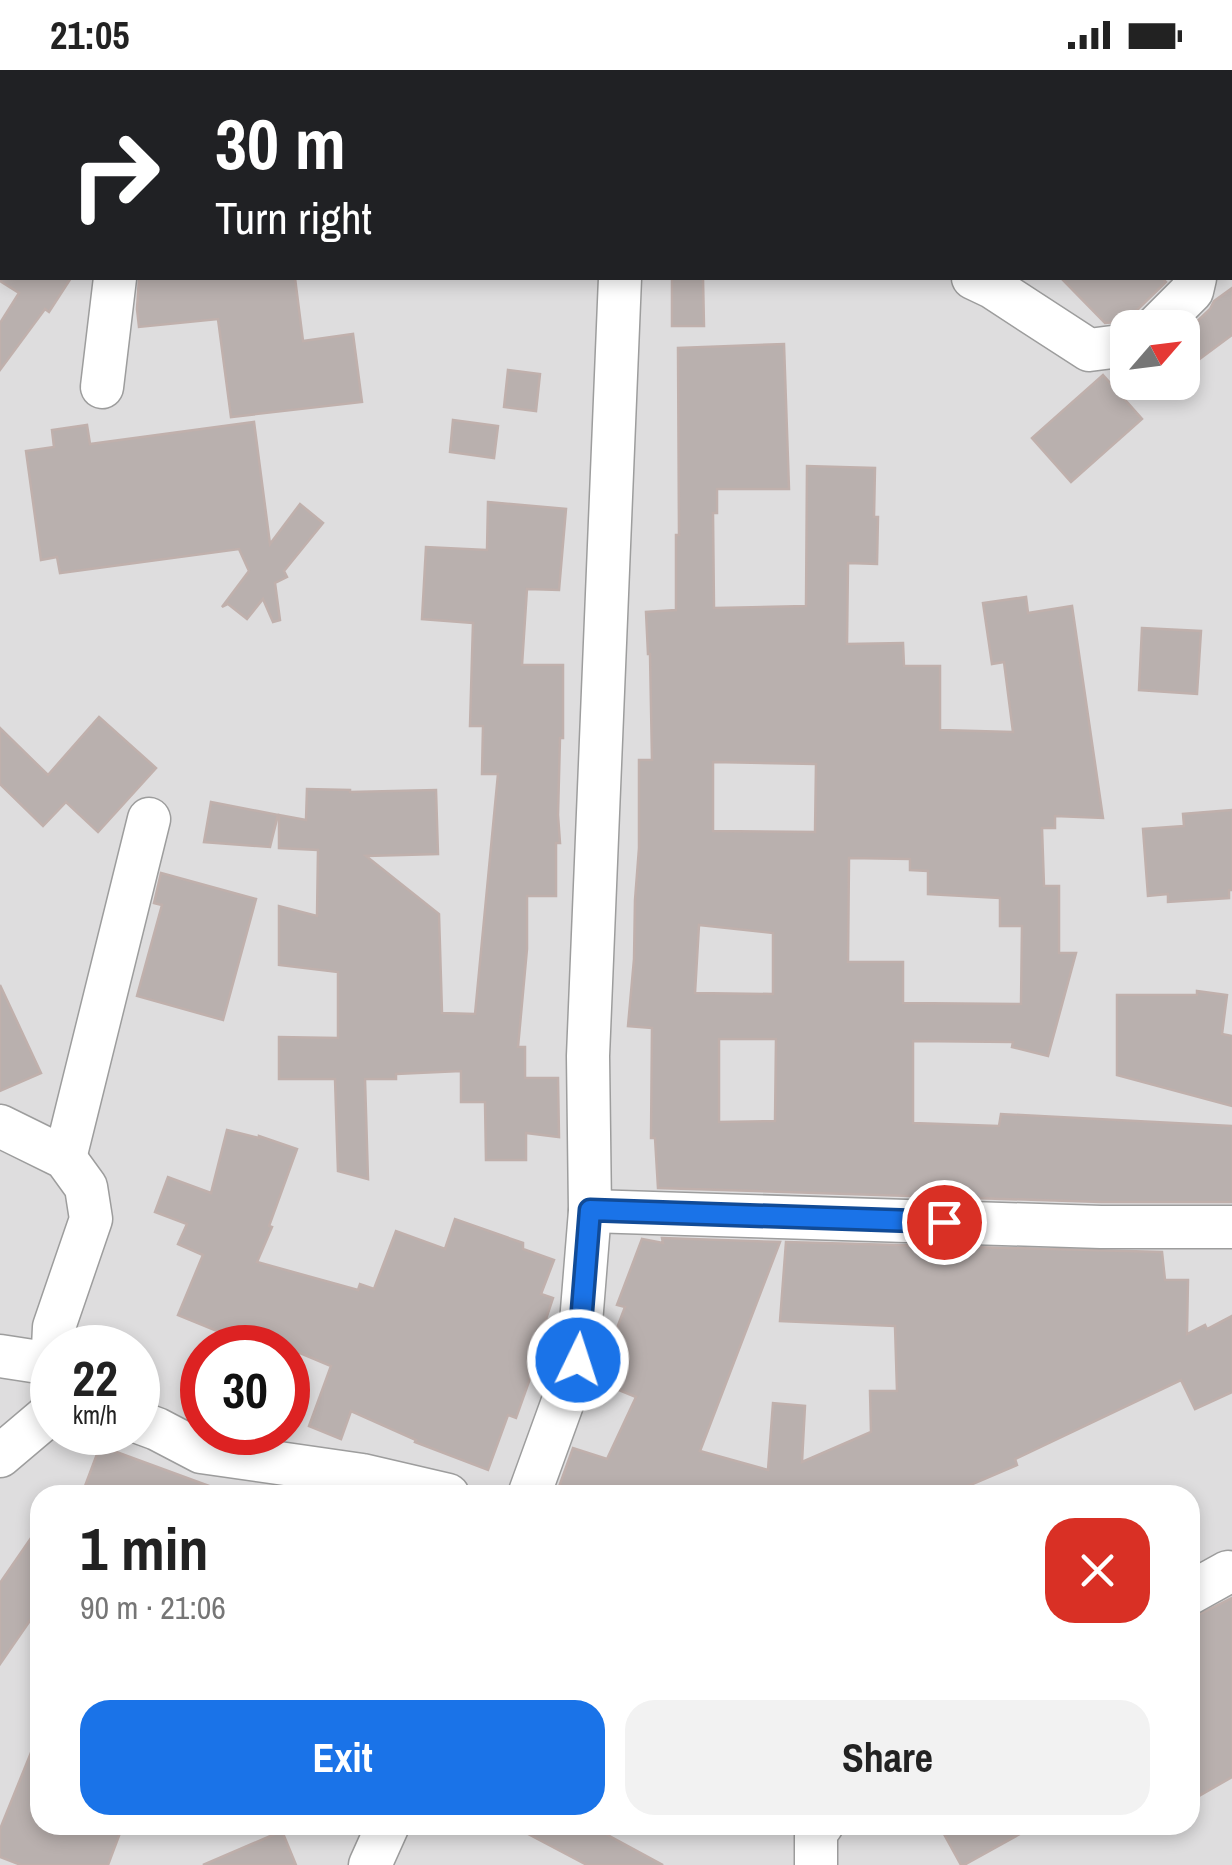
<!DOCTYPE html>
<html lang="en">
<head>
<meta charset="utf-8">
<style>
	:root { --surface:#fff; --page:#f2f2f2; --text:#222; --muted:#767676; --accent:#1a73e8 }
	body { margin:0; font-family:"Archivo Narrow",sans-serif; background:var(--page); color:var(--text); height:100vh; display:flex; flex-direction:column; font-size:38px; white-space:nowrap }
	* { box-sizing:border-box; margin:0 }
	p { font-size:32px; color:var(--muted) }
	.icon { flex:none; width:55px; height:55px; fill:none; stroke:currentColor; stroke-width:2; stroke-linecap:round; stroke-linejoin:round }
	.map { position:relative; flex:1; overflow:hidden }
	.side { position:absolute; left:30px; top:1415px; width:1170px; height:350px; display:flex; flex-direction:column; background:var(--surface); border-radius:30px; box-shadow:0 5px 15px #0003 }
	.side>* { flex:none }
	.top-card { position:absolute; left:0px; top:0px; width:1232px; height:210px; box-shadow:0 5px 15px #0003; background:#202124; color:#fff; overflow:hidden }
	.needle { width:65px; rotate:62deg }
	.buttons { position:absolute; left:1110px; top:240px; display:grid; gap:20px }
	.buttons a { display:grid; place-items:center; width:90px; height:90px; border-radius:20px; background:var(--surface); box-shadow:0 5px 15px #0003; font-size:50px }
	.speed { position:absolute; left:30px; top:1255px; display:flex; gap:20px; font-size:50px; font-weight:700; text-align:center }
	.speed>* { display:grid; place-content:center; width:130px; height:130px; border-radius:50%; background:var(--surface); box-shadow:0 5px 15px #0003; line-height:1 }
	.speed small { font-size:25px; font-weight:400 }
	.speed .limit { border:15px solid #d22; background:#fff; color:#111 }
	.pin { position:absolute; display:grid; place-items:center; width:85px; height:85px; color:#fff; margin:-42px; border:5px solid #fff; border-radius:50%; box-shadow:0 2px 10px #0007 }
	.me { position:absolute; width:110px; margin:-55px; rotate:4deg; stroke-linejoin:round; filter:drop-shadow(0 0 8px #0008) }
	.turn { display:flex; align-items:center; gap:35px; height:210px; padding:0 50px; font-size:45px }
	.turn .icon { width:130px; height:130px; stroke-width:2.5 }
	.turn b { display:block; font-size:70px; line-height:85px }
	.round { display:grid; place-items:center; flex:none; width:105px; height:105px; border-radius:30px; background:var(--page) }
	.summary { display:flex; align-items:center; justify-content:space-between; height:170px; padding:0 50px }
	h1 { font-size:60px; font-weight:700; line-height:75px }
	.cta { display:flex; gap:20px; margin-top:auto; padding:20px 50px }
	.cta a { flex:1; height:115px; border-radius:30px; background:var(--accent); color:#fff; font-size:40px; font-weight:700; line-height:115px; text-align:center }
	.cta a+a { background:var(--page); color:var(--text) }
	.status { display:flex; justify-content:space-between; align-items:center; height:70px; padding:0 50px; background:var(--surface); direction:ltr }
	.status svg { height:28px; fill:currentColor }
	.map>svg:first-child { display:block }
	.residential { fill:#deddde; fill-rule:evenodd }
	.building { fill:#b9b0ae; stroke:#c0b0ac; stroke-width:2.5; fill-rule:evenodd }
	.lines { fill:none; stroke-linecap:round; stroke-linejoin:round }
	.street-casing { stroke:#9d9d9d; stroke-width:45 }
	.street { stroke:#fff; stroke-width:42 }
	.route-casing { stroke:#114b97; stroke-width:25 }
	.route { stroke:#1a73e8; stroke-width:18 }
</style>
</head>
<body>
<div class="status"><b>21:05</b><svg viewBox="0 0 49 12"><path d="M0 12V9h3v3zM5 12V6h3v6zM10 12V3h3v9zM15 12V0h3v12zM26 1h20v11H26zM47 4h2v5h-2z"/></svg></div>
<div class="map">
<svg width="1232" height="1795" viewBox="0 0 1232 1795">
	<rect width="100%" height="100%" fill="#f0ebe8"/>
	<path class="residential" d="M0 0H1232V1795H0ZM2 2H1230V208H2ZM1128 258H1182V312H1128ZM52 1278H138V1362H52ZM202 1278H288V1362H202ZM40 1425H1190V1755H40Z"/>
	<g class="building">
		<polygon points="0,208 71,208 49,242 45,239 0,300 0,253 19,223 0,211"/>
		<polygon points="139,208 295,208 303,271 353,264 362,332 231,347 218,249 139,257 137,239"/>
		<polygon points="672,208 703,208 704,256 672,256"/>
		<polygon points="1061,208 1162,208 1166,212 1137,240 1131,251 1105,253"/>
		<polygon points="1232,218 1232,265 1182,302 1182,266 1210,239 1214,231"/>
		<path d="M784 274 789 419H717V443H713L714 538 806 536 807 396 875 398 874 447H878L877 494 848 493 847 574 903 573 904 596H940V660L1013 662 1004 592 992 594 983 533 1026 527 1028 543 1072 536 1103 748 1055 746V758H1042L1044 816H1059V883H1076L1048 986 1012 977 1013 972 913 971V1053L999 1056 1001 1044 1232 1056V1132H1101L658 1118 655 1068H651L652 958 628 956 634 889 635 830 639 778V690H652L650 584H648L646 542 676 540V465H679L678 278ZM713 692 816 694 815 762 713 761ZM849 788 910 789V800L928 801V824L1000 828V856H1022L1021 934 903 933V892H848ZM699 855 773 863V924L695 923ZM719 969H776L775 1051 719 1052Z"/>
		<polygon points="508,300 540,304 536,341 504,337"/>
		<polygon points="1103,305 1142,349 1071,412 1032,368"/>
		<polygon points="453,350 498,356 494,388 450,382"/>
		<polygon points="254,352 270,474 300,434 323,453 284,501 287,507 275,513 280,550 273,552 263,529 247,549 228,534 222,537 249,501 239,479 60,503 57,487 41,490 26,381 54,377 52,360 87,355 90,374"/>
		<polygon points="488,432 566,439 559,520 527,519 522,595 563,595 563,668 560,668 558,745 560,773 556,773 556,826 527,826 527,879 518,977 525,977 525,1008 558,1008 559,1067 526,1063 526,1090 486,1090 485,1032 461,1032 461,1001 396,1004 396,1009 365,1009 368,1109 338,1101 335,1009 279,1009 279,967 338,968 338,902 279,895 279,836 317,846 318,780 279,778 279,745 306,750 307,719 350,720 350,722 436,720 438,784 366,786 439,844 442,943 475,944 498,704 482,704 483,656 470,656 473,553 422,549 426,477 487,480"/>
		<polygon points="1142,558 1201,561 1197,624 1139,620"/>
		<polygon points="99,647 156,698 98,762 66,732 43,756 0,714 0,658 48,705"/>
		<polygon points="211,732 278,745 270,777 204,772"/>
		<polygon points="1232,740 1232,820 1229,820 1229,828 1168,832 1168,824 1148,826 1143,759 1184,756 1183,744"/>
		<polygon points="161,803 256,829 223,950 137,926 162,835 154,833"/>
		<polygon points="0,915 41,1003 0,1021"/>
		<polygon points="1197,921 1227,925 1222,964 1232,966 1232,1036 1117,1005 1117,925 1197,925"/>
		<polygon points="227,1060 259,1068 259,1066 297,1079 269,1156 272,1157 257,1192 358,1220 360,1214 374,1219 396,1161 445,1179 455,1149 523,1173 523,1179 554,1190 541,1224 553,1228 546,1249 551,1250 516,1348 508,1345 488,1400 415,1372 416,1370 351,1341 341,1369 309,1356 331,1296 288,1278 260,1278 228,1262 227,1265 178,1245 203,1185 178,1174 187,1154 155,1142 168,1107 211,1123"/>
		<polygon points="662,1168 780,1172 700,1381 768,1400 773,1333 805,1336 802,1392 871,1362 870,1321 897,1321 895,1256 780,1251 786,1172 1162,1182 1165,1210 1188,1210 1187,1264 1205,1255 1207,1259 1232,1246 1232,1322 1195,1339 1181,1310 1015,1389 1017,1395 947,1425 556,1425 573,1378 607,1389 636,1327 597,1311 625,1237 617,1235 642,1169 663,1173"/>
		<polygon points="100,1376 223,1421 222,1425 108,1425 85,1416"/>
		<polygon points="40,1455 40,1536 0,1594 0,1513"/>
		<polygon points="1232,1528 1232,1707 1190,1731 1190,1549"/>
		<polygon points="39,1663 40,1755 123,1755 108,1795 21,1795 0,1787 0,1759"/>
		<polygon points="511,1755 589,1755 663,1795 587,1795"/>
		<polygon points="939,1755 1036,1755 964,1795 961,1795"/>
		<polygon points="282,1761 296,1795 203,1795"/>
	</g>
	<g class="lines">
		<defs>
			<g id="street">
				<polyline points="272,0 277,2"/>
				<polyline points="1123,0 1125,2"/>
				<polyline points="35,2 36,0"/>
				<polyline points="139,2 139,0"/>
				<polyline points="669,2 670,0"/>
				<polyline points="0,63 2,58"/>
				<polyline points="1230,141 1232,143"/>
				<polyline points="973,208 992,217 1089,280 1128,275"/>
				<polyline points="1155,258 1192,221 1195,208"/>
				<polyline points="102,317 115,208"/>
				<polyline points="0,1056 65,1088 86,1117 91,1149 54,1257 53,1278"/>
				<polyline points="65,1088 149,749"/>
				<polyline points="590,1141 1101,1157 1232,1157"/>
				<polyline points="0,1286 52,1294"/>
				<polyline points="138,1352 157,1359 201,1382 362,1405 448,1425"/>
				<polyline points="0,1386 52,1342"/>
				<polyline points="529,1425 578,1290 590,1141 588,986 620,208"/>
				<polyline points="1190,1523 1228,1502"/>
				<polyline points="370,1795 388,1755"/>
				<polyline points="816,1795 816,1762 822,1755"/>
			</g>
		</defs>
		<use href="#street" class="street-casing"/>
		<use href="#street" class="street"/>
	</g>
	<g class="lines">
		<defs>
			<polyline id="route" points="578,1290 590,1140 944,1152"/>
		</defs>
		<use href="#route" class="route-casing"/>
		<use href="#route" class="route"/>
	</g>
</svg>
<div class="buttons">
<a><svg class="needle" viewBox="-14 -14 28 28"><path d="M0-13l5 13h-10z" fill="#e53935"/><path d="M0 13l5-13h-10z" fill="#767676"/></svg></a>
</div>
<div class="speed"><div>22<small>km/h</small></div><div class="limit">30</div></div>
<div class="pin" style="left:944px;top:1152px;background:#d93025"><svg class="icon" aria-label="arrive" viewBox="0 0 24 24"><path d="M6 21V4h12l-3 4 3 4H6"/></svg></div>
<svg class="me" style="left:578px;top:1290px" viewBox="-20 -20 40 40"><circle r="17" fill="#1a73e8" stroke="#fff" stroke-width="3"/><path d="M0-11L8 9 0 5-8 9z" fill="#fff"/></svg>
<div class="top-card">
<div class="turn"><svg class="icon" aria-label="right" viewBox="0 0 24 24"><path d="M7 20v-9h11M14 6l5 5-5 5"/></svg><div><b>30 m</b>Turn right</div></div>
</div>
<section class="side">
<div class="summary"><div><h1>1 min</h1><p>90 m · 21:06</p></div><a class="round" style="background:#d93025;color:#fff"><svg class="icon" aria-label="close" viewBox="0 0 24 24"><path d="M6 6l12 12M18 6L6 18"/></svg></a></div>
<div class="cta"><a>Exit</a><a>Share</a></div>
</section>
</div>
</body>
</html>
